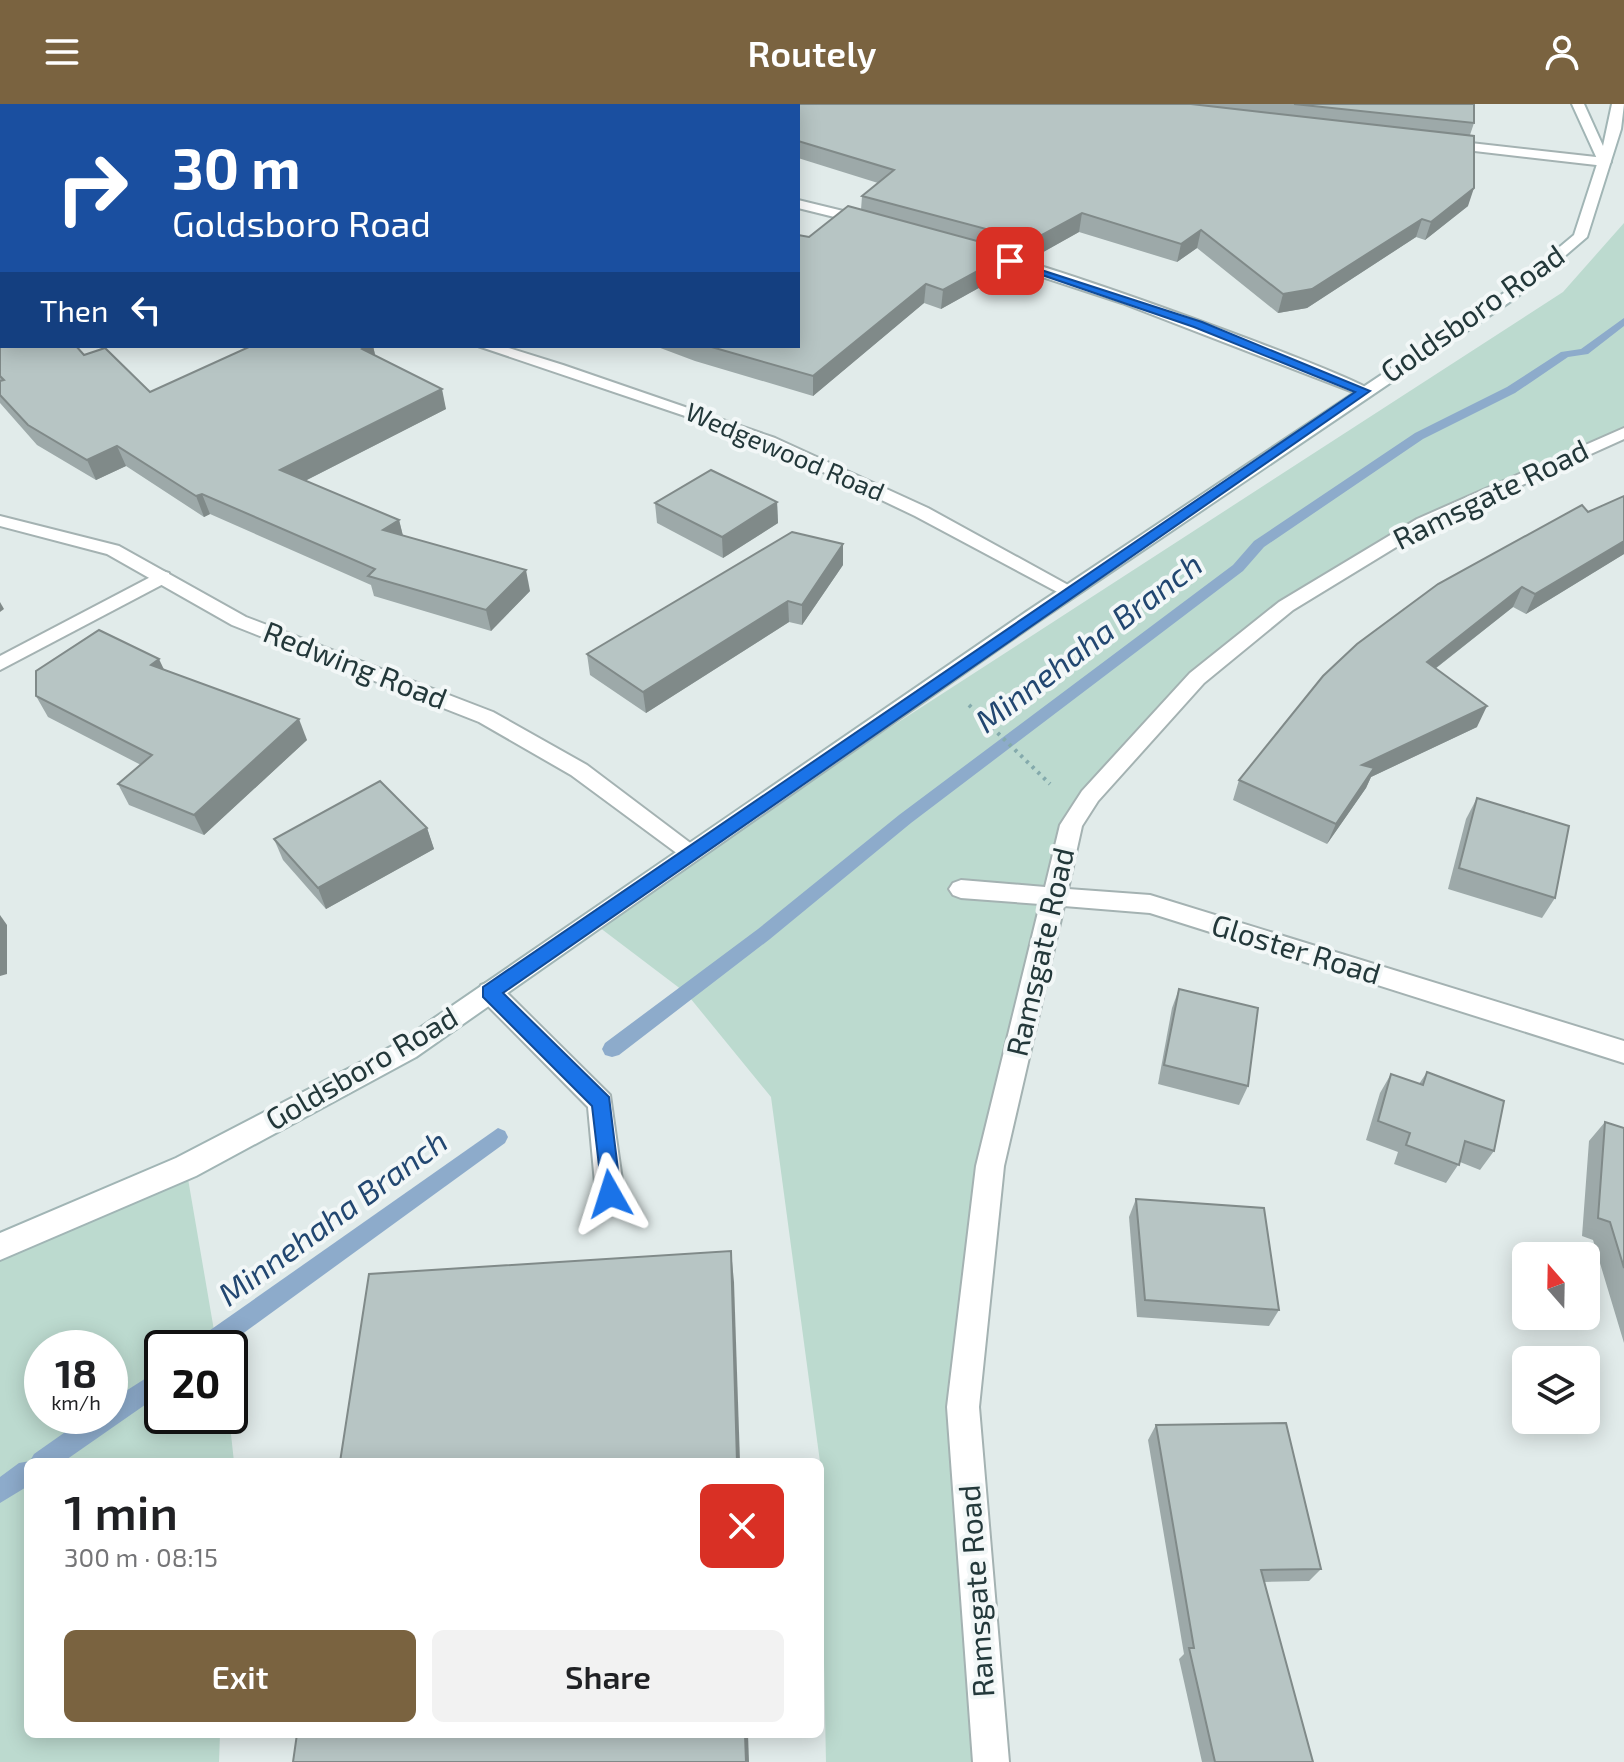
<!DOCTYPE html>
<html lang="en">
<head>
<meta charset="utf-8">
<style>
	:root { --surface:#fff; --page:#f2f2f2; --text:#202124; --muted:#757577; --accent:#7a6340 }
	body { margin:0; font-family:"Exo 2",sans-serif; background:var(--page); color:var(--text); height:100vh; display:flex; flex-direction:column; font-size:30px; white-space:nowrap }
	* { box-sizing:border-box; margin:0 }
	p { font-size:26px; color:var(--muted) }
	.icon { flex:none; width:44px; height:44px; fill:none; stroke:currentColor; stroke-width:2; stroke-linecap:round; stroke-linejoin:round }
	.map { position:relative; flex:1; overflow:hidden }
	.details { position:absolute; left:24px; top:1354px; width:800px; height:280px; display:flex; flex-direction:column; background:var(--surface); border-radius:12px; box-shadow:0 4px 20px #0003 }
	.details>* { flex:none }
	.banner { position:absolute; left:0px; top:0px; width:800px; height:244px; box-shadow:0 4px 20px #0003; background:#1a4fa0; color:#fff; overflow:hidden }
	.needle { width:52px; rotate:340deg }
	.buttons { position:absolute; left:1512px; top:1138px; display:grid; gap:16px }
	.buttons a { display:grid; place-items:center; width:88px; height:88px; border-radius:12px; background:var(--surface); box-shadow:0 4px 20px #0003; font-size:40px }
	.speed { position:absolute; left:24px; top:1226px; display:flex; gap:16px; font-size:40px; font-weight:700; text-align:center }
	.speed>* { display:grid; place-content:center; width:104px; height:104px; border-radius:50%; background:var(--surface); box-shadow:0 4px 20px #0003; line-height:1 }
	.speed small { font-size:20px; font-weight:400 }
	.speed .limit { border:4px solid #111; border-radius:12px; background:#fff; color:#111 }
	.pin { position:absolute; display:grid; place-items:center; width:68px; height:68px; color:#fff; margin:-34px; border-radius:16px; box-shadow:0 4px 12px #0006 }
	.me { position:absolute; width:88px; margin:-44px; rotate:354deg; stroke-linejoin:round; filter:drop-shadow(0 0 6px #0008) }
	.turn { display:flex; align-items:center; gap:28px; height:168px; padding:0 40px; font-size:36px }
	.turn .icon { width:104px; height:104px; stroke-width:2.5 }
	.turn b { display:block; font-size:56px; line-height:68px }
	.then { display:flex; align-items:center; height:76px; padding:0 40px; background:#0003; gap:16px; font-size:30px }
	.round { display:grid; place-items:center; flex:none; width:84px; height:84px; border-radius:12px; background:var(--page) }
	.overview { display:flex; align-items:center; justify-content:space-between; height:136px; padding:0 40px }
	h1 { font-size:48px; font-weight:600; line-height:60px }
	.cta { display:flex; gap:16px; margin-top:auto; padding:16px 40px }
	.cta a { flex:1; height:92px; border-radius:12px; background:var(--accent); color:#fff; font-size:32px; font-weight:600; line-height:92px; text-align:center }
	.cta a+a { background:var(--page); color:var(--text) }
	header { display:flex; justify-content:space-between; align-items:center; height:104px; padding:0 40px; background:var(--accent); color:#fff; font-size:36px; font-weight:600 }
	.map>svg:first-child { display:block }
	.green { fill:#bcdacf; fill-rule:evenodd }
	.lines { fill:none; stroke-linecap:round; stroke-linejoin:round }
	.stream { fill:#8dabcb; fill-rule:evenodd }
	.lane-casing { stroke:#a4b2b2; stroke-width:4 }
	.street-casing { stroke:#a4b2b2; stroke-width:4 }
	.secondary-casing { stroke:#a1b5b5; stroke-width:4 }
	.path { stroke:#84aaac; stroke-width:4; stroke-dasharray:3 5; stroke-linecap:butt }
	.lane { fill:#fff; fill-rule:evenodd }
	.street { fill:#fff; fill-rule:evenodd }
	.secondary { fill:#fff; fill-rule:evenodd }
	.wall { fill:#9da9a9 }
	.shaded-wall { fill:#808a89 }
	.building { fill:#b7c5c4; stroke:#808a89; stroke-width:2 }
	.route { fill:#1a73e8; stroke:#114b97; stroke-width:2 }
	.labels { text-anchor:middle; stroke-width:8; stroke-linejoin:round; paint-order:stroke }
	.far-street-label { font-size:26px; fill:#23383a; stroke:#f2f7f7 }
	.street-label { font-size:30px; fill:#23383a; stroke:#f2f7f7 }
	.water-label { font-size:32px; font-style:italic; fill:#224771; stroke:#f2f7f7 }
</style>
</head>
<body>
<header><svg class="icon" aria-label="menu" viewBox="0 0 24 24"><path d="M4 6h16M4 12h16M4 18h16"/></svg>Routely<svg class="icon" aria-label="person" viewBox="0 0 24 24"><circle cx="12" cy="8" r="4"/><path d="M4 21q1-7 8-7t8 7"/></svg></header>
<div class="map">
<svg width="1624" height="1658" viewBox="0 0 1624 1658">
	<rect width="100%" height="100%" fill="#e1ebea"/>
	<g class="green">
		<polygon points="1624,119 1624,329 1423,419 1286,502 1197,574 1090,692 990,1062 963,1303 991,1658 826,1658 820,1358 771,993 686,889 591,817 1563,188"/>
		<path d="M186 1063 217 1244H162V1312H229L234 1358H28V1630H220L219 1658H0V1143ZM42 1244H110V1312H42Z"/>
	</g>
	<g class="lines">
		<g class="stream">
			<polygon points="1624,214 1624,222 1588,250 1568,253 1515,289 1423,335 1264,443 1243,467 911,719 770,835 619,951 612,953 605,951 602,945 605,939 758,825 899,711 1233,461 1254,437 1415,329 1507,283 1561,248 1581,245"/>
			<polygon points="498,1024 505,1027 508,1033 505,1039 223,1244 193,1244 196,1236"/>
			<polygon points="162,1264 162,1289 63,1358 28,1358 28,1382 0,1399 0,1373 19,1359 30,1357 34,1350 88,1312 110,1312 110,1297"/>
		</g>
		<defs>
			<g id="lane">
				<polygon points="162,467 169,469 169,477 0,566 0,552"/>
				<polygon points="490,878 499,881 610,991 624,1090 620,1099 610,1102 600,1099 596,1090 588,1003 481,895 478,888 481,881"/>
			</g>
			<g id="street">
				<polygon points="1444,36 1605,54 1611,58 1605,62 1440,43 1438,40"/>
				<polygon points="2,54 2,62 0,63 0,55"/>
				<polygon points="798,96 876,115 878,118 871,122 798,104"/>
				<path d="M978 146C1001 142 1354 270 1372 287L1358 290 1122 199 978 152Z"/>
				<polygon points="478,242 502,242 563,261 775,334 928,404 1079,487 1070,493 1063,491 915,412 802,358 694,315"/>
				<polygon points="1624,324 1624,335 1429,423 1293,506 1204,579 1098,697 1082,722 1068,785 1150,791 1624,937 1624,959 1150,809 1064,802 1004,1062 979,1303 1009,1658 973,1658 947,1303 976,1062 1040,800 961,794 953,791 949,785 953,779 961,776 1045,783 1060,721 1082,687 1190,569 1279,498 1417,415"/>
				<polygon points="0,412 119,442 246,513 493,608 587,661 701,747 698,753 682,753 571,671 479,618 232,521 107,450 0,422"/>
			</g>
			<polygon id="secondary" points="1572,0 1584,0 1603,42 1612,0 1624,0 1621,25 1587,133 1517,193 1040,516 416,953 196,1072 0,1156 0,1129 176,1054 398,939 1026,508 1507,187 1574,131 1598,57"/>
		</defs>
		<use href="#lane" class="lane-casing"/>
		<use href="#street" class="street-casing"/>
		<use href="#secondary" class="secondary-casing"/>
		<polyline class="path" points="969,601 1050,680"/>
		<use href="#lane" class="lane"/>
		<use href="#street" class="street"/>
		<use href="#secondary" class="secondary"/>
	</g>
	<g class="wall">
		<polygon points="0,0 2,2 2,35 0,34"/>
		<polygon points="659,0 1474,0 1474,19 1470,31 1468,102 1425,136 1416,133 1307,204 1278,209 1197,144 1177,158 1079,128 1029,156 1013,151 1011,166 941,205 924,199 813,292 695,257 655,242 798,242 809,133 861,106 862,92 878,79 798,54 798,2 659,2"/>
		<polygon points="0,152 2,242 84,251 150,288 249,243 247,242 373,242 375,251 446,305 305,377 399,416 403,432 530,487 491,527 374,492 371,481 210,410 204,413 126,362 96,376 37,341 0,299"/>
		<polygon points="1624,392 1624,450 1526,510 1513,503 1435,565 1477,623 1371,673 1366,684 1327,740 1233,696 1239,676 1588,408"/>
		<polygon points="777,398 778,419 723,454 657,419 655,399"/>
		<polygon points="843,461 802,521 789,518 646,609 590,571 587,550"/>
		<polygon points="164,566 307,636 204,731 129,701 118,680 141,661 48,613 36,592"/>
		<polygon points="1477,694 1555,794 1542,814 1448,785 1466,715"/>
		<polygon points="427,724 434,745 326,805 283,756 274,735"/>
		<polygon points="1179,885 1248,982 1239,1001 1158,980 1172,904"/>
		<polygon points="1427,968 1494,1047 1480,1066 1460,1058 1446,1079 1394,1060 1398,1048 1366,1036 1380,989 1391,970 1419,980"/>
		<polygon points="1605,1018 1624,1024 1624,1239 1593,1136 1582,1132 1589,1037"/>
		<polygon points="1136,1095 1279,1206 1269,1222 1137,1213 1129,1113"/>
		<polygon points="1156,1321 1321,1465 1309,1477 1264,1478 1313,1658 1202,1658 1179,1555 1184,1550 1148,1336"/>
	</g>
	<g class="shaded-wall">
		<polygon points="1474,84 1468,102 1425,136 1431,118"/>
		<polygon points="1082,109 1079,128 1029,156 1031,137"/>
		<polygon points="1422,115 1416,133 1307,204 1278,209 1283,190"/>
		<polygon points="1201,126 1197,144 1177,158 1181,140"/>
		<polygon points="1014,147 1011,166 941,205 943,186"/>
		<polygon points="926,180 924,199 813,292 813,272"/>
		<polygon points="367,242 373,242 377,259 362,245"/>
		<polygon points="442,285 446,305 287,386 280,366"/>
		<polygon points="117,342 126,362 96,376 87,356"/>
		<polygon points="202,390 210,410 204,413 196,392"/>
		<polygon points="777,398 778,419 723,454 722,433"/>
		<polygon points="399,416 404,436 383,426"/>
		<polygon points="1624,437 1624,450 1526,510 1535,490"/>
		<polygon points="843,440 843,461 802,521 802,501"/>
		<polygon points="526,466 530,487 491,527 486,506"/>
		<polygon points="1522,483 1513,503 1418,578 1427,558"/>
		<polygon points="788,497 789,518 646,609 643,588"/>
		<polygon points="0,498 4,505 0,508"/>
		<polygon points="159,555 169,576 151,561"/>
		<polygon points="1487,602 1477,623 1371,673 1366,684 1327,740 1362,661"/>
		<polygon points="299,615 307,636 204,731 194,711"/>
		<polygon points="427,724 434,745 326,805 318,784"/>
		<polygon points="0,811 7,821 7,870 0,872"/>
		<polygon points="731,1147 734,1178 740,1358 737,1358"/>
		<polygon points="745,1630 748,1630 749,1658 746,1658"/>
	</g>
	<g class="building">
		<polygon points="0,0 176,0 188,2 2,2 2,21 0,20"/>
		<polygon points="487,0 528,0 527,2 486,2"/>
		<polygon points="762,0 1191,0 1474,32 1474,84 1431,118 1422,115 1312,185 1283,190 1201,126 1181,140 1082,109 1031,137 862,92 894,66 798,37 798,2 756,2"/>
		<polygon points="1294,0 1474,0 1474,19"/>
		<polygon points="848,102 1014,147 943,186 926,180 813,272 708,242 798,242 798,131 809,133"/>
		<polygon points="0,152 2,154 2,242 76,242 84,251 105,244 150,288 251,242 367,242 362,245 442,285 280,366 399,416 383,426 526,466 486,506 368,472 375,465 202,390 196,392 117,342 87,356 28,321 0,291 0,277 4,276 0,272"/>
		<polygon points="711,366 777,398 722,433 655,399"/>
		<polygon points="1624,392 1624,437 1535,490 1522,483 1427,558 1487,602 1362,661 1374,664 1336,720 1239,676 1323,572 1357,540 1438,480 1582,401 1588,408"/>
		<polygon points="792,428 843,440 802,501 788,497 643,588 587,550"/>
		<polygon points="99,526 159,555 151,561 299,615 194,711 118,680 152,651 36,592 36,567"/>
		<polygon points="380,677 427,724 318,784 274,735"/>
		<polygon points="1477,694 1569,722 1555,794 1459,764"/>
		<polygon points="1179,885 1258,904 1248,982 1164,961"/>
		<polygon points="1427,968 1504,997 1494,1047 1465,1037 1459,1061 1406,1041 1410,1029 1378,1017 1391,970 1423,981"/>
		<polygon points="1605,1018 1624,1024 1624,1164 1610,1118 1598,1114"/>
		<polygon points="1136,1095 1264,1104 1279,1206 1145,1196"/>
		<polygon points="731,1147 737,1358 340,1358 369,1170"/>
		<polygon points="1286,1319 1321,1465 1261,1466 1313,1658 1215,1658 1189,1544 1194,1544 1156,1321"/>
		<polygon points="297,1630 745,1630 746,1658 293,1658"/>
	</g>
	<polygon class="route" points="1007,155 1202,218 1370,287 503,889 609,993 621,1090 618,1096 610,1099 603,1096 592,1002 483,893 483,883 1355,288 1194,223 1007,159"/>
	<g class="labels">
		<g class="far-street-label">
			<text transform="translate(785 348) rotate(23)" y="9">Wedgewood Road</text>
		</g>
		<g class="street-label">
			<text transform="translate(1473 210) rotate(-35)" y="10">Goldsboro Road</text>
			<text transform="translate(1491 391) rotate(-26)" y="10">Ramsgate Road</text>
			<text transform="translate(355 562) rotate(21)" y="10">Redwing Road</text>
			<text transform="translate(1296 846) rotate(17)" y="10">Gloster Road</text>
			<text transform="translate(1041 848) rotate(-77)" y="10">Ramsgate Road</text>
			<text transform="translate(362 965) rotate(-30)" y="10">Goldsboro Road</text>
			<text transform="translate(977 1487) rotate(-94)" y="10">Ramsgate Road</text>
		</g>
		<g class="water-label">
			<text transform="translate(1089 539) rotate(-37)" y="11">Minnehaha Branch</text>
			<text transform="translate(333 1114) rotate(-36)" y="11">Minnehaha Branch</text>
		</g>
	</g>
</svg>
<div class="buttons">
<a><svg class="needle" viewBox="-14 -14 28 28"><path d="M0-13l5 13h-10z" fill="#e53935"/><path d="M0 13l5-13h-10z" fill="#757577"/></svg></a>
<a><svg class="icon" aria-label="layers" viewBox="0 0 24 24"><path d="M12 4l9 5-9 5-9-5zM3 14l9 5 9-5"/></svg></a>
</div>
<div class="speed"><div>18<small>km/h</small></div><div class="limit">20</div></div>
<div class="pin" style="left:1010px;top:157px;background:#d93025"><svg class="icon" aria-label="arrive" viewBox="0 0 24 24"><path d="M6 21V4h12l-3 4 3 4H6"/></svg></div>
<svg class="me" style="left:610px;top:1090px" viewBox="-20 -20 40 40"><path d="M0-17L14 15 0 8-14 15z" fill="#1a73e8" stroke="#fff" stroke-width="4"/></svg>
<div class="banner">
<div class="turn"><svg class="icon" aria-label="right" viewBox="0 0 24 24"><path d="M7 20v-9h11M14 6l5 5-5 5"/></svg><div><b>30 m</b>Goldsboro Road</div></div>
<div class="then">Then<svg class="icon" aria-label="left" viewBox="0 0 24 24"><path d="M17 20v-9H6M10 6l-5 5 5 5"/></svg></div>
</div>
<section class="details">
<div class="overview"><div><h1>1 min</h1><p>300 m · 08:15</p></div><a class="round" style="background:#d93025;color:#fff"><svg class="icon" aria-label="close" viewBox="0 0 24 24"><path d="M6 6l12 12M18 6L6 18"/></svg></a></div>
<div class="cta"><a>Exit</a><a>Share</a></div>
</section>
</div>
</body>
</html>
